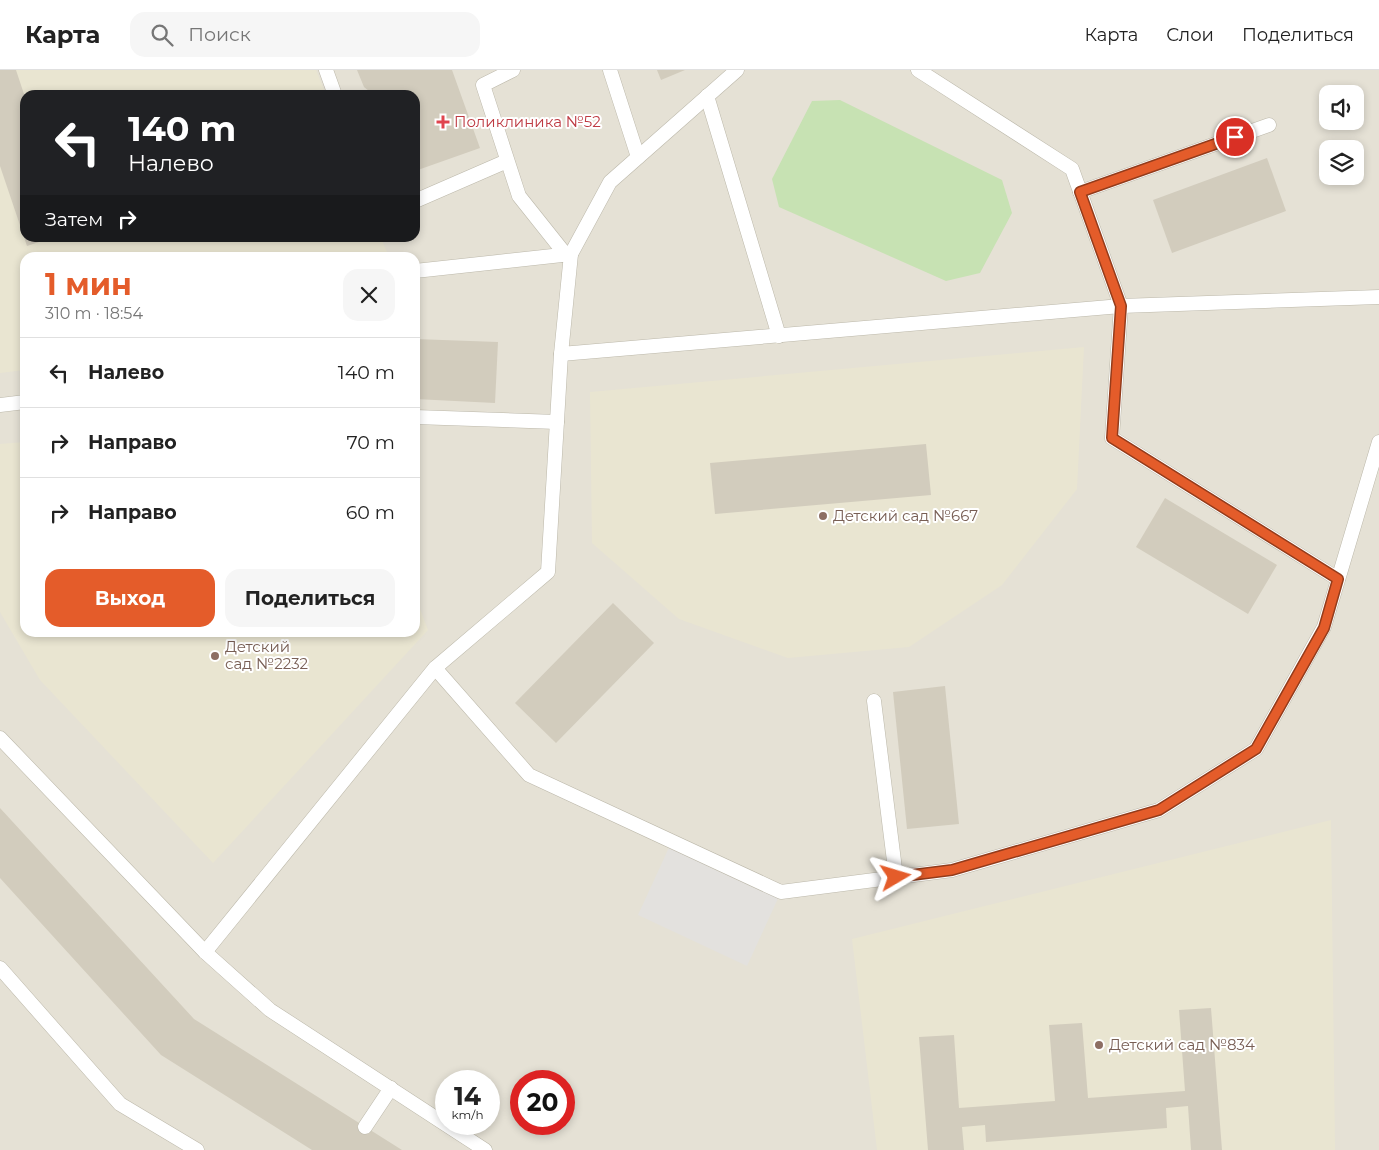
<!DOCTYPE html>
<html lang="ru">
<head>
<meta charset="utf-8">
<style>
	:root { --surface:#fff; --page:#f6f6f6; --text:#222; --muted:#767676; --line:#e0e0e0; --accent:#e45c2a }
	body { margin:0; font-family:Montserrat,sans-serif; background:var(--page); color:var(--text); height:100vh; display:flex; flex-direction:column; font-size:19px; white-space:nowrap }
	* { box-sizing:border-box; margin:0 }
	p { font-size:16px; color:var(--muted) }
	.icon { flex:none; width:28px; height:28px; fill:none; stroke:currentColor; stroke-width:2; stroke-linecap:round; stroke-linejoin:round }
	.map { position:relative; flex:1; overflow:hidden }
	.panel { position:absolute; left:20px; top:182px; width:400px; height:385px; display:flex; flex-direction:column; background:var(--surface); border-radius:15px; box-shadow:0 2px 8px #0003 }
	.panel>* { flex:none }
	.hud { position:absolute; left:20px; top:20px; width:400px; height:152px; border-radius:15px; box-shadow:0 2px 8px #0003; background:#202124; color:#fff; overflow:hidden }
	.tools { position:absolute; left:1319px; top:15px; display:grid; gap:10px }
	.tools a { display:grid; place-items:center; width:45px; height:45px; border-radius:10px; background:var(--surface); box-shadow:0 2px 8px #0003; font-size:25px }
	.speed { position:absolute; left:435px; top:1000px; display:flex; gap:10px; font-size:25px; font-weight:700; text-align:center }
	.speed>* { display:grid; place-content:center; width:65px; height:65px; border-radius:50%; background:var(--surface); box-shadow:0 2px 8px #0003; line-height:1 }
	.speed small { font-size:12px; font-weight:400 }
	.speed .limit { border:8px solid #d22; background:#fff; color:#111 }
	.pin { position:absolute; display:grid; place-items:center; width:42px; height:42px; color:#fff; margin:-21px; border:2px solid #fff; border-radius:50%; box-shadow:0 1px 5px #0007 }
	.me { position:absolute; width:55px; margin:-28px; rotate:83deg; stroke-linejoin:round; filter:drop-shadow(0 0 4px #0008) }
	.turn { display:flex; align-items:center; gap:18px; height:105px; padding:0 25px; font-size:22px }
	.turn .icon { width:65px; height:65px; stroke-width:2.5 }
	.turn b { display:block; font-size:35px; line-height:42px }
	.then { display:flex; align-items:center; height:48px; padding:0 25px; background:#0003; gap:10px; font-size:19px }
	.round { display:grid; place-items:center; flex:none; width:52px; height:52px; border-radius:15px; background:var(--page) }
	.summary { display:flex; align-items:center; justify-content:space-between; height:85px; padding:0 25px }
	h1 { font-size:30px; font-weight:700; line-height:38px; color:var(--accent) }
	.cta { display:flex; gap:10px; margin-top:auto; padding:10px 25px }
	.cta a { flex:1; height:58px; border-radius:15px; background:var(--accent); color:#fff; font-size:20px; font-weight:700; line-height:58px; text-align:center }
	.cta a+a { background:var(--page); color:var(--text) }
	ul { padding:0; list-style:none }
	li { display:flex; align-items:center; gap:15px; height:70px; padding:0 25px; border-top:1px solid var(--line) }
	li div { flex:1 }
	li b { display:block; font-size:19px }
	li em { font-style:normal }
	header { display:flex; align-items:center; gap:30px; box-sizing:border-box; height:70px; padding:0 25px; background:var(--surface); border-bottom:1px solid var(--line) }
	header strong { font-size:24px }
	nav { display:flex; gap:28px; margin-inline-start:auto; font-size:18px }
	.search { width:350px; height:45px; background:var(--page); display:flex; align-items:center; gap:12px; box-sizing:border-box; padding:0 18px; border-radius:15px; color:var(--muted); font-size:19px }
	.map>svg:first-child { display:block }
	.residential { fill:#e5e1d5; fill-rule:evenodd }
	.education { fill:#e9e5d1 }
	.green { fill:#c7e2b3 }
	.parking { fill:#e3e1de }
	.building { fill:#d2ccbd }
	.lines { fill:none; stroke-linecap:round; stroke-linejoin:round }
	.lane-casing { stroke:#bcb8aa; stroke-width:15 }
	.lane { stroke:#fff; stroke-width:14 }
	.route-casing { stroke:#943c1b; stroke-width:12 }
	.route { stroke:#e45c2a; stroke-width:9 }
	.health-dot { fill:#e0444e; stroke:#fff; stroke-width:2 }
	.education-dot { fill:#8d6e63; stroke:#fff; stroke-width:2 }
	.labels { text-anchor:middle; stroke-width:4; stroke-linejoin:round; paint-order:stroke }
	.health-label { font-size:15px; fill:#be3a42; stroke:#fff; text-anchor:start }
	.education-label { font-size:15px; fill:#785e54; stroke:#fff; text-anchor:start }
</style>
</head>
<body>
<header>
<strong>Карта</strong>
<div class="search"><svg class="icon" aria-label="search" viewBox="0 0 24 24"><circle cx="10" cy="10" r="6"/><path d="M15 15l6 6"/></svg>Поиск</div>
<nav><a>Карта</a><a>Слои</a><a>Поделиться</a></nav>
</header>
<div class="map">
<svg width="1379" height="1080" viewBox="0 0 1379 1080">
	<rect width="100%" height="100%" fill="#f1efe6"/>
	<path class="residential" d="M0 0H1379V1080H0ZM1328 24H1355V51H1328ZM25 25H415V168H25ZM1328 79H1355V106H1328ZM25 188H415V562H25ZM446 1011H489V1054H446ZM521 1011H564V1054H521Z"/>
	<g class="education">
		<polygon points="0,0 316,0 326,25 25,25 25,168 381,168 389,187 25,188 25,300 0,303"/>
		<polygon points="1084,277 1077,419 1002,515 909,577 788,588 679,549 592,473 590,322"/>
		<polygon points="25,372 25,562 415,562 415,526 428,560 213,793 40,610 0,542 0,374"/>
		<polygon points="1331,750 1335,1080 877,1080 852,869"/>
	</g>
	<polygon class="green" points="840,30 1002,110 1012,143 980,203 946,211 779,137 772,109 812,31"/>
	<polygon class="parking" points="672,771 781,822 747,896 638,845"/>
	<g class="building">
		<polygon points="0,0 16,0 25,27 25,168 51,168 27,176 0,96"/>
		<polygon points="357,0 452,0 480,78 415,101 415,25 374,25 364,17"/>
		<polygon points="657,0 685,0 661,10"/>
		<polygon points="1267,88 1286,141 1172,183 1153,130"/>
		<polygon points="415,269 498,272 495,333 415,329"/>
		<polygon points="926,374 931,425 715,444 710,393"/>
		<polygon points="1165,428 1277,495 1248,544 1136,477"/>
		<polygon points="613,533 654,573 556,673 515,633"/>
		<polygon points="945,616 959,754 907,759 893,622"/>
		<polygon points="0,738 194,949 402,1080 312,1080 161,985 0,808"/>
		<polygon points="1211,938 1222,1080 1191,1080 1188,1036 1166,1038 1167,1058 986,1072 985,1055 962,1057 964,1080 928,1080 919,967 954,965 959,1038 1055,1031 1049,955 1082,953 1088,1028 1185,1021 1179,940"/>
	</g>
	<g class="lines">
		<defs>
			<g id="lane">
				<polyline points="326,0 335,25"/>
				<polyline points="513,0 483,15 519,126 566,185"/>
				<polyline points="610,0 638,87"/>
				<polyline points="918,0 1072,99 1121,236 1112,368 1338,509"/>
				<polyline points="707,26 779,266"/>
				<polyline points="1080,122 1269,55"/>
				<polyline points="415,131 507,91"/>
				<polyline points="571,184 610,112 737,0"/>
				<polyline points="415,201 571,184 561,284 1121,236 1379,227"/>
				<polyline points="561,284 548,502 435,598 529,705 781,822 952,800 1159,740 1256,679 1324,557 1379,372"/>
				<polyline points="0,335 25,332"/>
				<polyline points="415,347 557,352"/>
				<polyline points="874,631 896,807"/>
				<polyline points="0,668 205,882 270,940 485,1080"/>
				<polyline points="205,882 435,598"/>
				<polyline points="0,898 120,1034 197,1080"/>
				<polyline points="365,1057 391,1018"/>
			</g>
		</defs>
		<use href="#lane" class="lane-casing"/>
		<use href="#lane" class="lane"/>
	</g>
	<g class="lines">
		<defs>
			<polyline id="route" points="896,807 952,800 1159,740 1256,679 1324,558 1338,509 1112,368 1121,236 1080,122 1235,67"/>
		</defs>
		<use href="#route" class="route-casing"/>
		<use href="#route" class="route"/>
	</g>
	<path class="health-dot" d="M440.5 44.5h5v5h5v5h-5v5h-5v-5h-5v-5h5z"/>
	<g class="education-dot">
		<circle cx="823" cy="446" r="5"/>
		<circle cx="215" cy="586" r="5"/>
		<circle cx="1099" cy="975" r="5"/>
	</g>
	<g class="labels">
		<g class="health-label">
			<text x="454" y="57">Поликлиника №52</text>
		</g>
		<g class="education-label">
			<text x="833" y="451">Детский сад №667</text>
			<text x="225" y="582">Детский<tspan x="225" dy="17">сад №2232</tspan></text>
			<text x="1109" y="980">Детский сад №834</text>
		</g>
	</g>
</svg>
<div class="tools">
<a><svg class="icon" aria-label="sound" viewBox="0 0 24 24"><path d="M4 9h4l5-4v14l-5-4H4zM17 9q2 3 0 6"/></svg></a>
<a><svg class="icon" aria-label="layers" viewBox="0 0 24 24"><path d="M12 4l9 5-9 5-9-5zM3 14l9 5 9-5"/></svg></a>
</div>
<div class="speed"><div>14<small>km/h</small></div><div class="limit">20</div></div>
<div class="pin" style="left:1235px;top:67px;background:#d93025"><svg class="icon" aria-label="arrive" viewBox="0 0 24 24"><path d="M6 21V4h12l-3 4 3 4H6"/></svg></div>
<svg class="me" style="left:896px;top:807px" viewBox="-20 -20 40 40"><path d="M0-17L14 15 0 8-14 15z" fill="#e45c2a" stroke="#fff" stroke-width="4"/></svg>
<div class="hud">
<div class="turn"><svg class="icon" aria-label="left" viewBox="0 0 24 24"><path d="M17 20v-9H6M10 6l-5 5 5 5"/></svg><div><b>140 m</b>Налево</div></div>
<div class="then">Затем<svg class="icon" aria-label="right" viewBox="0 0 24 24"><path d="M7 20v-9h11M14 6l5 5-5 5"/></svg></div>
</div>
<section class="panel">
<div class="summary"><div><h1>1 мин</h1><p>310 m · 18:54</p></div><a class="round"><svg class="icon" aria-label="close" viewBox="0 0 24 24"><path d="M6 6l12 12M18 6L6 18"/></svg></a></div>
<ul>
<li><svg class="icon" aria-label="left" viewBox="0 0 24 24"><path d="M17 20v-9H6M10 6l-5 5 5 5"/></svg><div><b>Налево</b></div><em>140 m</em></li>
<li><svg class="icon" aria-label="right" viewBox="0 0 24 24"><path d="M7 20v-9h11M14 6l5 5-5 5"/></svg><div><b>Направо</b></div><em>70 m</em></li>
<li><svg class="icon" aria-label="right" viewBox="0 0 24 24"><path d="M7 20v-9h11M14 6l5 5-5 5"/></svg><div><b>Направо</b></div><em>60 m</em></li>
</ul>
<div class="cta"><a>Выход</a><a>Поделиться</a></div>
</section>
</div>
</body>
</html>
